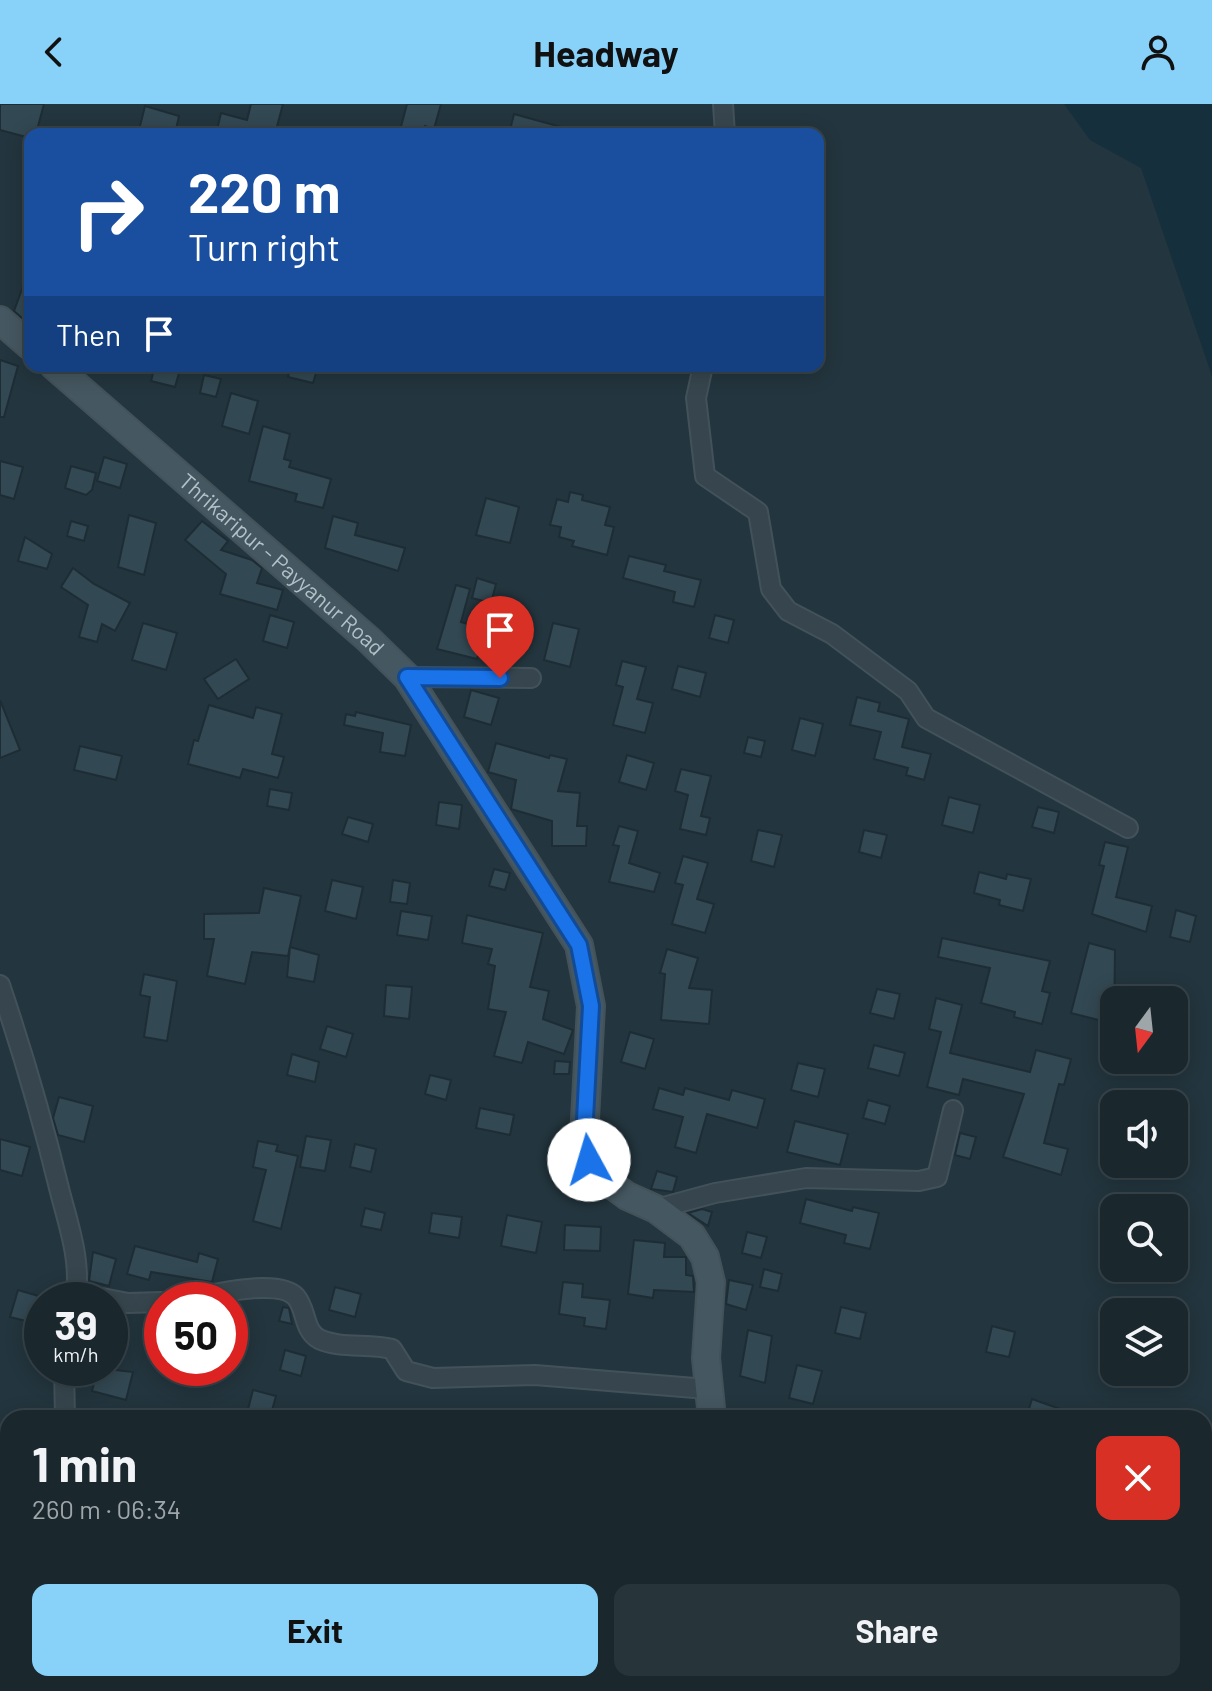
<!DOCTYPE html>
<html lang="en">
<head>
<meta charset="utf-8">
<style>
	:root { --surface:#1a282e; --page:#27343a; --text:#f1f3f6; --muted:#9fa6aa; --line:#38444a; --accent:#88d1f9 }
	body { margin:0; font-family:Barlow,sans-serif; background:var(--page); color:var(--text); height:100vh; display:flex; flex-direction:column; font-size:30px; white-space:nowrap }
	* { box-sizing:border-box; margin:0 }
	p { font-size:26px; color:var(--muted) }
	.icon { flex:none; width:44px; height:44px; fill:none; stroke:currentColor; stroke-width:2; stroke-linecap:round; stroke-linejoin:round }
	.map { position:relative; flex:1; overflow:hidden }
	.side { position:absolute; left:0px; top:1306px; width:1212px; height:282px; display:flex; flex-direction:column; background:var(--surface); border-radius:24px 24px 0 0; box-shadow:0 4px 20px #0003,0 0 0 2px var(--line) }
	.side>* { flex:none }
	.hud { position:absolute; left:24px; top:24px; width:800px; height:244px; border-radius:16px; box-shadow:0 4px 20px #0003,0 0 0 2px var(--line); background:#1a4fa0; color:#fff; overflow:hidden }
	.needle { width:52px; rotate:195deg }
	.tools { position:absolute; left:1100px; top:882px; display:grid; gap:16px }
	.tools a { display:grid; place-items:center; width:88px; height:88px; border-radius:16px; background:var(--surface); box-shadow:0 4px 20px #0003,0 0 0 2px var(--line); font-size:40px }
	.speed { position:absolute; left:24px; top:1178px; display:flex; gap:16px; font-size:40px; font-weight:700; text-align:center }
	.speed>* { display:grid; place-content:center; width:104px; height:104px; border-radius:50%; background:var(--surface); box-shadow:0 4px 20px #0003,0 0 0 2px var(--line); line-height:1 }
	.speed small { font-size:20px; font-weight:400 }
	.speed .limit { border:12px solid #d22; background:#fff; color:#111 }
	.pin { position:absolute; display:grid; place-items:center; width:68px; height:68px; color:#fff; margin:-82px -34px; border-radius:50% 50% 50% 0; rotate:-45deg; box-shadow:0 0 8px #0007 }
	.pin .icon { rotate:45deg }
	.me { position:absolute; width:88px; margin:-44px; rotate:354deg; stroke-linejoin:round; filter:drop-shadow(0 0 6px #0008) }
	.turn { display:flex; align-items:center; gap:28px; height:168px; padding:0 32px; font-size:36px }
	.turn .icon { width:104px; height:104px; stroke-width:2.5 }
	.turn b { display:block; font-size:56px; line-height:68px }
	.then { display:flex; align-items:center; height:76px; padding:0 32px; background:#0003; gap:16px; font-size:30px }
	.round { display:grid; place-items:center; flex:none; width:84px; height:84px; border-radius:16px; background:var(--page) }
	.overview { display:flex; align-items:center; justify-content:space-between; height:136px; padding:0 32px }
	h1 { font-size:48px; font-weight:700; line-height:60px }
	.primary-button { display:flex; gap:16px; margin-top:auto; padding:16px 32px }
	.primary-button a { flex:1; height:92px; border-radius:16px; background:var(--accent); color:#111; font-size:32px; font-weight:700; line-height:92px; text-align:center }
	.primary-button a+a { background:var(--page); color:var(--text) }
	header { display:flex; justify-content:space-between; align-items:center; height:104px; padding:0 32px; background:var(--accent); color:#111; font-size:36px; font-weight:700 }
	.map>svg:first-child { display:block }
	.water { fill:#162f3c }
	.building { fill:#324852; stroke:#1e2d35; stroke-width:2 }
	.lines { fill:none; stroke-linecap:round; stroke-linejoin:round }
	.minor-casing { stroke:#43525a; stroke-width:22 }
	.secondary-casing { stroke:#43525a; stroke-width:30 }
	.minor { stroke:#37464e; stroke-width:18 }
	.secondary { stroke:#455761; stroke-width:26 }
	.route-casing { stroke:#114b97; stroke-width:20 }
	.route { stroke:#1a73e8; stroke-width:14 }
	.labels { text-anchor:middle; stroke-width:8; stroke-linejoin:round; paint-order:stroke }
	.street-label { font-size:22px; fill:#b3c1c9; stroke:#1c2b33 }
</style>
</head>
<body>
<header><svg class="icon" aria-label="back" viewBox="0 0 24 24"><path d="M15 5l-7 7 7 7"/></svg>Headway<svg class="icon" aria-label="person" viewBox="0 0 24 24"><circle cx="12" cy="8" r="4"/><path d="M4 21q1-7 8-7t8 7"/></svg></header>
<div class="map">
<svg width="1212" height="1587" viewBox="0 0 1212 1587">
	<rect width="100%" height="100%" fill="#23353e"/>
	<polygon class="water" points="1064,0 1212,0 1212,272 1141,64 1090,36"/>
	<g class="building">
		<polygon points="0,0 44,0 36,30 30,30 30,34 0,26"/>
		<polygon points="251,0 283,0 275,30 216,30 221,9 247,16"/>
		<polygon points="407,0 441,0 434,25 425,22 424,30 399,30"/>
		<polygon points="145,2 179,12 175,30 138,30"/>
		<polygon points="514,10 572,26 571,30 509,30"/>
		<polygon points="28,169 30,169 30,221 14,207"/>
		<polygon points="0,256 18,262 4,313 0,313"/>
		<polygon points="155,262 181,262 175,283 151,277"/>
		<polygon points="291,262 318,262 313,279 288,273"/>
		<polygon points="204,271 221,275 216,293 200,289"/>
		<polygon points="231,289 258,297 249,330 222,322"/>
		<polygon points="263,322 290,330 284,355 291,357 289,363 331,375 323,404 295,397 297,390 249,377"/>
		<polygon points="104,353 127,360 120,384 97,377"/>
		<polygon points="0,357 23,363 14,395 0,391"/>
		<polygon points="71,362 96,369 92,386 86,391 65,384"/>
		<polygon points="570,388 583,391 582,396 610,403 605,421 614,423 607,451 572,442 574,437 559,433 561,423 550,421 557,395 568,398"/>
		<polygon points="486,394 519,403 510,439 476,431"/>
		<polygon points="129,411 156,419 144,471 118,463"/>
		<polygon points="333,412 358,419 355,431 405,444 398,467 325,444"/>
		<polygon points="71,417 88,422 84,437 67,432"/>
		<polygon points="202,417 228,437 221,446 252,456 262,464 257,479 283,486 277,506 220,490 226,470 185,436"/>
		<polygon points="25,433 52,450 47,465 18,457"/>
		<polygon points="629,452 666,461 664,467 701,476 694,503 673,498 675,488 623,474"/>
		<polygon points="73,464 94,480 130,499 115,527 102,520 97,538 79,533 88,501 61,483"/>
		<polygon points="477,474 496,480 491,499 472,494"/>
		<polygon points="456,481 470,485 461,518 486,525 477,555 437,545"/>
		<polygon points="270,511 294,518 287,544 263,537"/>
		<polygon points="715,511 734,516 728,539 709,534"/>
		<polygon points="143,519 177,529 166,566 132,556"/>
		<polygon points="553,519 579,525 570,563 544,556"/>
		<polygon points="236,555 249,575 218,595 204,575"/>
		<polygon points="622,557 646,563 637,595 653,599 645,629 613,621 623,583 616,581"/>
		<polygon points="678,562 706,569 700,593 672,585"/>
		<polygon points="471,586 499,594 491,621 464,613"/>
		<polygon points="857,593 880,599 878,607 909,615 902,643 931,650 924,676 906,671 908,664 874,655 881,628 850,621"/>
		<polygon points="0,596 20,646 0,654"/>
		<polygon points="209,601 253,614 256,603 282,610 272,650 284,653 278,674 243,665 240,674 188,660 194,636 198,637"/>
		<polygon points="356,608 411,621 405,652 380,648 383,629 344,621 346,610 355,612"/>
		<polygon points="800,614 823,620 815,652 792,646"/>
		<polygon points="748,633 765,637 761,653 744,649"/>
		<polygon points="496,639 549,654 550,651 567,655 558,687 580,689 577,722 587,722 586,742 552,742 552,717 511,705 516,676 488,668"/>
		<polygon points="80,642 122,652 116,676 74,666"/>
		<polygon points="627,651 654,659 646,686 619,678"/>
		<polygon points="681,665 711,672 701,712 710,714 706,731 680,725 688,691 675,687"/>
		<polygon points="270,685 292,689 289,706 267,702"/>
		<polygon points="949,693 980,701 973,729 942,721"/>
		<polygon points="439,698 462,701 459,725 436,721"/>
		<polygon points="1038,703 1059,708 1054,729 1032,723"/>
		<polygon points="348,713 373,720 368,738 342,730"/>
		<polygon points="619,722 638,727 629,759 660,769 654,788 609,778 619,742 613,741"/>
		<polygon points="758,726 782,731 774,763 751,757"/>
		<polygon points="864,726 887,731 881,754 859,748"/>
		<polygon points="1105,738 1128,743 1116,793 1152,802 1146,828 1092,810 1104,762 1099,761"/>
		<polygon points="683,752 708,759 697,795 714,800 705,829 672,820 683,781 675,779"/>
		<polygon points="494,765 510,769 505,786 489,782"/>
		<polygon points="979,768 1006,775 1007,770 1031,775 1023,807 999,801 1000,796 974,789"/>
		<polygon points="332,776 363,783 356,815 325,807"/>
		<polygon points="393,776 410,779 407,800 390,798"/>
		<polygon points="264,784 301,792 288,852 252,848 245,880 207,872 214,835 204,835 204,810 259,809"/>
		<polygon points="1176,806 1196,812 1190,838 1170,833"/>
		<polygon points="401,807 432,812 428,836 397,831"/>
		<polygon points="467,811 543,829 530,883 549,887 543,915 573,926 564,950 528,938 522,959 494,952 506,908 488,905 495,862 488,860 492,845 462,839"/>
		<polygon points="942,834 1050,857 1042,887 1050,889 1042,920 1014,913 1015,908 981,899 990,864 938,853"/>
		<polygon points="1089,839 1115,846 1114,920 1071,909"/>
		<polygon points="290,843 319,851 314,878 287,873"/>
		<polygon points="667,845 698,854 689,884 712,886 709,920 661,916 665,870 660,869"/>
		<polygon points="144,870 177,877 167,937 144,933 150,893 140,891"/>
		<polygon points="386,881 412,883 409,915 384,912"/>
		<polygon points="877,885 900,890 894,915 870,909"/>
		<polygon points="936,894 962,901 950,949 1030,968 1036,946 1071,955 1064,981 1059,980 1044,1039 1068,1045 1061,1071 1003,1053 1024,990 963,975 959,991 927,983 941,928 929,925"/>
		<polygon points="327,922 353,930 346,953 320,945"/>
		<polygon points="630,928 654,935 645,965 621,958"/>
		<polygon points="874,941 905,949 899,972 868,964"/>
		<polygon points="292,950 319,958 315,978 287,971"/>
		<polygon points="555,957 570,958 569,970 554,970"/>
		<polygon points="798,959 825,965 818,993 791,986"/>
		<polygon points="430,971 451,976 446,996 425,990"/>
		<polygon points="659,984 683,991 685,984 729,996 732,986 765,995 757,1024 707,1010 696,1049 675,1043 683,1013 653,1005"/>
		<polygon points="59,993 93,1002 84,1038 58,1031 53,1014"/>
		<polygon points="868,996 890,1002 885,1020 863,1014"/>
		<polygon points="480,1004 514,1011 510,1031 476,1024"/>
		<polygon points="795,1017 848,1030 840,1061 787,1048"/>
		<polygon points="960,1029 976,1033 970,1055 955,1051"/>
		<polygon points="306,1032 331,1036 325,1067 300,1063"/>
		<polygon points="0,1035 30,1043 22,1072 0,1066"/>
		<polygon points="258,1037 278,1041 276,1047 298,1052 281,1125 253,1117 266,1066 253,1063"/>
		<polygon points="355,1040 376,1045 371,1068 350,1063"/>
		<polygon points="657,1067 677,1073 673,1088 651,1085"/>
		<polygon points="806,1095 852,1107 853,1103 879,1109 870,1145 844,1139 846,1131 800,1119"/>
		<polygon points="365,1104 385,1109 381,1126 361,1122"/>
		<polygon points="702,1105 712,1108 708,1122 688,1109"/>
		<polygon points="432,1109 462,1113 459,1134 429,1129"/>
		<polygon points="507,1111 542,1118 536,1149 501,1142"/>
		<polygon points="565,1121 601,1123 600,1147 564,1146"/>
		<polygon points="747,1128 767,1133 761,1154 742,1149"/>
		<polygon points="634,1136 665,1139 664,1153 686,1153 686,1171 693,1172 694,1188 654,1186 653,1194 628,1190"/>
		<polygon points="135,1142 197,1158 199,1149 218,1155 212,1178 151,1168 149,1176 127,1170"/>
		<polygon points="93,1148 116,1155 109,1182 89,1177"/>
		<polygon points="764,1165 782,1170 778,1187 760,1183"/>
		<polygon points="729,1176 753,1181 746,1206 726,1200"/>
		<polygon points="563,1178 583,1180 582,1193 610,1196 606,1225 584,1222 585,1214 559,1210"/>
		<polygon points="335,1183 361,1190 355,1213 329,1206"/>
		<polygon points="18,1186 42,1193 42,1221 10,1213"/>
		<polygon points="283,1203 289,1204 292,1220 279,1217"/>
		<polygon points="841,1203 866,1209 860,1235 835,1229"/>
		<polygon points="992,1222 1015,1228 1009,1253 986,1248"/>
		<polygon points="748,1226 772,1232 765,1279 740,1272"/>
		<polygon points="285,1246 306,1252 301,1272 280,1266"/>
		<polygon points="797,1261 822,1267 813,1300 789,1294"/>
		<polygon points="98,1264 133,1268 126,1296 92,1287"/>
		<polygon points="253,1286 276,1292 270,1314 247,1309"/>
		<polygon points="1032,1295 1080,1312 1080,1314 1026,1314"/>
	</g>
	<g class="lines">
		<defs>
			<g id="minor">
				<polyline points="723,0 725,30"/>
				<polyline points="703,262 696,294 705,372 758,408 771,485 788,507 832,530 908,587 926,614 1128,724"/>
				<polyline points="407,573 531,574"/>
				<path d="M0 881C23 949 43 1018 60 1088 69 1123 82 1159 75 1196"/>
				<polyline points="656,1105 715,1089 806,1074 919,1077 937,1073 953,1006"/>
				<polyline points="76,1189 128,1199 162,1198"/>
				<path d="M182 1196C207 1192 278 1173 296 1193 307 1206 303 1226 319 1235 340 1245 369 1239 392 1245L406 1267 433 1274 535 1271 707 1285"/>
				<polyline points="64,1264 65,1314"/>
				<polyline points="91,1580 92,1587"/>
				<polyline points="1126,1580 1126,1587"/>
			</g>
			<g id="secondary">
				<polyline points="0,216 30,242"/>
				<path id="s1" d="M54 262 368 535 407 573 579 841 591 902 584 1034 589 1056 604 1075 627 1092 656 1105 692 1132 705 1153 711 1178 706 1254 712 1314"/>
				<polyline points="730,1587 731,1580"/>
			</g>
		</defs>
		<use href="#minor" class="minor-casing"/>
		<use href="#secondary" class="secondary-casing"/>
		<use href="#minor" class="minor"/>
		<use href="#secondary" class="secondary"/>
	</g>
	<g class="lines">
		<defs>
			<polyline id="route" points="500,574 407,573 579,841 591,902 584,1034 589,1056"/>
		</defs>
		<use href="#route" class="route-casing"/>
		<use href="#route" class="route"/>
	</g>
	<g class="labels">
		<g class="street-label">
			<text dy="8" stroke="none"><textPath href="#s1" startOffset="302">Thrikaripur - Payyanur Road</textPath></text>
		</g>
	</g>
</svg>
<div class="tools">
<a><svg class="needle" viewBox="-14 -14 28 28"><path d="M0-13l5 13h-10z" fill="#e53935"/><path d="M0 13l5-13h-10z" fill="#9fa6aa"/></svg></a>
<a><svg class="icon" aria-label="sound" viewBox="0 0 24 24"><path d="M4 9h4l5-4v14l-5-4H4zM17 9q2 3 0 6"/></svg></a>
<a><svg class="icon" aria-label="search" viewBox="0 0 24 24"><circle cx="10" cy="10" r="6"/><path d="M15 15l6 6"/></svg></a>
<a><svg class="icon" aria-label="layers" viewBox="0 0 24 24"><path d="M12 4l9 5-9 5-9-5zM3 14l9 5 9-5"/></svg></a>
</div>
<div class="speed"><div>39<small>km/h</small></div><div class="limit">50</div></div>
<div class="pin" style="left:500px;top:574px;background:#d93025"><svg class="icon" aria-label="arrive" viewBox="0 0 24 24"><path d="M6 21V4h12l-3 4 3 4H6"/></svg></div>
<svg class="me" style="left:589px;top:1056px" viewBox="-20 -20 40 40"><circle r="19" fill="#fff"/><path d="M0-13L10 11 0 6-10 11z" fill="#1a73e8"/></svg>
<div class="hud">
<div class="turn"><svg class="icon" aria-label="right" viewBox="0 0 24 24"><path d="M7 20v-9h11M14 6l5 5-5 5"/></svg><div><b>220 m</b>Turn right</div></div>
<div class="then">Then<svg class="icon" aria-label="arrive" viewBox="0 0 24 24"><path d="M6 21V4h12l-3 4 3 4H6"/></svg></div>
</div>
<section class="side">
<div class="overview"><div><h1>1 min</h1><p>260 m · 06:34</p></div><a class="round" style="background:#d93025;color:#fff"><svg class="icon" aria-label="close" viewBox="0 0 24 24"><path d="M6 6l12 12M18 6L6 18"/></svg></a></div>
<div class="primary-button"><a>Exit</a><a>Share</a></div>
</section>
</div>
</body>
</html>
